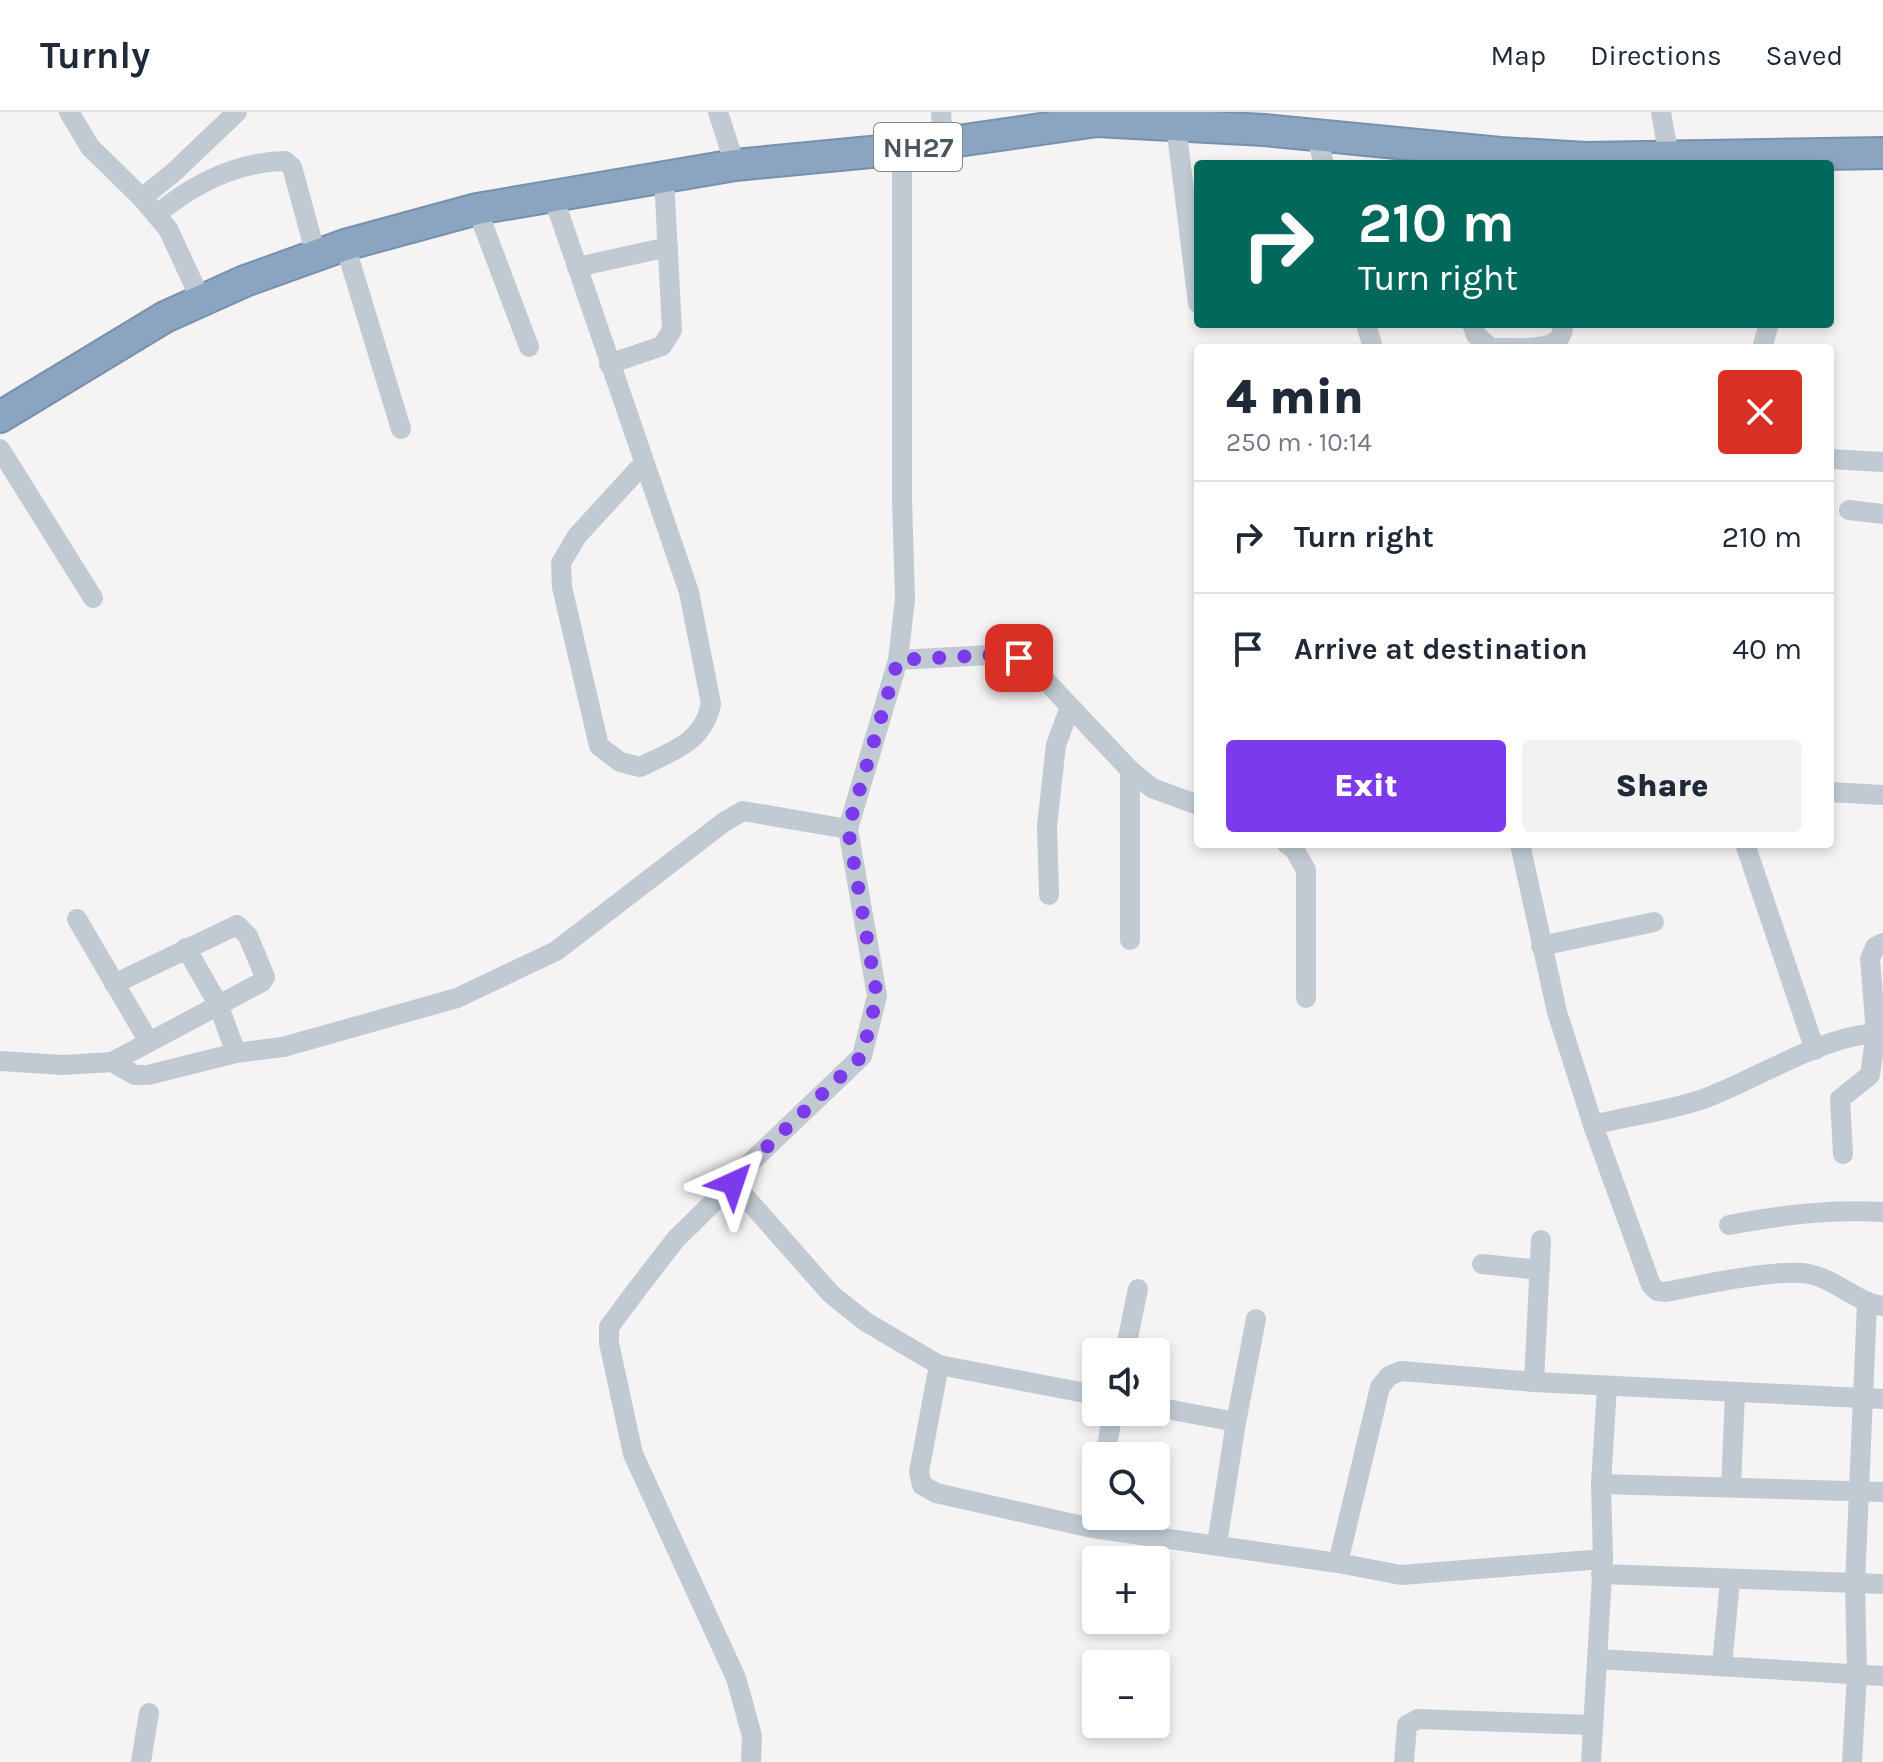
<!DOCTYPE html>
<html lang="en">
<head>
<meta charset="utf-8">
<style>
	:root { --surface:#fff; --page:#f2f2f3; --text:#1f2937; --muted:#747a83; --line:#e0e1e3; --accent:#7c3aed }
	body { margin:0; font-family:Karla,sans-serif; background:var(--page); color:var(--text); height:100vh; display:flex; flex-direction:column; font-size:30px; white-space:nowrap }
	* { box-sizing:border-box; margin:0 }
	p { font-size:26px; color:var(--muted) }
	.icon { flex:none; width:44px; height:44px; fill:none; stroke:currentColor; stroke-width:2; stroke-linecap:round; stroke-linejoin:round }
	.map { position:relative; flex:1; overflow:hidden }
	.drawer { position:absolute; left:1194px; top:232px; width:640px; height:504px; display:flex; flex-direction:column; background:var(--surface); border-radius:8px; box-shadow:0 4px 12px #0003 }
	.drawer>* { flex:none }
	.guide { position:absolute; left:1194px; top:48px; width:640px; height:168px; border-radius:8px; box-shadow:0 4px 12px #0003; background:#00695c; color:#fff; overflow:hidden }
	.tools { position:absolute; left:1082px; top:1226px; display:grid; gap:16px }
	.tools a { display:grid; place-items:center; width:88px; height:88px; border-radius:8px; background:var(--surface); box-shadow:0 4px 12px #0003; font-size:40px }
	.pin { position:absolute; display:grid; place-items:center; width:68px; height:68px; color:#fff; margin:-34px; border-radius:16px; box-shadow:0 4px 12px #0006 }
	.me { position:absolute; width:88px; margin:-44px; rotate:42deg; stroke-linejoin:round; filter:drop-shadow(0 0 6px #0008) }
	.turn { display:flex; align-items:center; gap:28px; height:168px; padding:0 32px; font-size:36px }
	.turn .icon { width:104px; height:104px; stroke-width:2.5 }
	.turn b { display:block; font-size:56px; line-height:68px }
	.round { display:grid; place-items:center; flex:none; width:84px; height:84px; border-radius:8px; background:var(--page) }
	.summary { display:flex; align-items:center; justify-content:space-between; height:136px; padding:0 32px }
	h1 { font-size:48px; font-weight:800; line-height:60px }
	.primary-button { display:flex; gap:16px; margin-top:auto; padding:16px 32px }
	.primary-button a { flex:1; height:92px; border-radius:8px; background:var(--accent); color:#fff; font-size:32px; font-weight:800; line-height:92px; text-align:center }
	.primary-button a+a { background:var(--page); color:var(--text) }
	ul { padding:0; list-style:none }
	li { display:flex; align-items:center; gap:24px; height:112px; padding:0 32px; border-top:2px solid var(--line) }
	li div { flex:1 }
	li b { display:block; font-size:30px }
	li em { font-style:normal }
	header { display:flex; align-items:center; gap:48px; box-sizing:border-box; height:112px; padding:0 40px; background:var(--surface); border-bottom:2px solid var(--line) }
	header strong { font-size:38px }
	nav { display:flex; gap:44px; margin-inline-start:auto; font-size:28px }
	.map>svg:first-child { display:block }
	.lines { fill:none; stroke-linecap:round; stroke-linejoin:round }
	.highway-casing { stroke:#7690ad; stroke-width:34 }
	.minor { stroke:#c1cad2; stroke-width:20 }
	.highway { stroke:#8ba5c1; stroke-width:30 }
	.route { stroke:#7c3aed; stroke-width:14; stroke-dasharray:0 25.2 }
	.labels { text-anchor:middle; stroke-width:7; stroke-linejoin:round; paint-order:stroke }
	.shield { fill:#fff; stroke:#808990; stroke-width:2 }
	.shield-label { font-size:28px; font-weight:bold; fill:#4a5661 }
</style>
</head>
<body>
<header>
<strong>Turnly</strong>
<nav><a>Map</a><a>Directions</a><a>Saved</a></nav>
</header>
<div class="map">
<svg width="1883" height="1650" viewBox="0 0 1883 1650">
	<rect width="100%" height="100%" fill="#f5f3f3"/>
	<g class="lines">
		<defs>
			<polyline id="highway" points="0,305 165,205 245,169 345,133 477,97 735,53 902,37 1097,9 1264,18 1500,41 1586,46 1883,41"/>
		</defs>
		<use href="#highway" class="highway-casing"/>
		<g class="minor">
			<polyline points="69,0 90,35 142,86 168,117 201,188"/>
			<polyline points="718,0 735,53"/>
			<polyline points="941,0 943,31"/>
			<polyline points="1661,0 1669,46"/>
			<polyline points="1176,14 1198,191"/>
			<polyline points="1316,23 1324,52"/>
			<polyline points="902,37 902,387 905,487 898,548 848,717 877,884 862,944 750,1051 733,1071 831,1182 866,1210 939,1253 1096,1283"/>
			<path d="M553 84 689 480 711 592C703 631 672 639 640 655L620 650 599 634 562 475 561 451 577 424 643 352"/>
			<polyline points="142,86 174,60 237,0"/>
			<polyline points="477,97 529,235"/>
			<path d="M156 103C193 72 237 50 285 49L292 55 316 143"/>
			<polyline points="345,133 401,317"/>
			<polyline points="577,155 668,135"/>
			<polyline points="1366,212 1373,236"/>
			<polyline points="1472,212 1476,223 1491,236"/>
			<path d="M1497 236C1518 235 1565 243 1563 212"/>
			<polyline points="1762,236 1769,212"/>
			<polyline points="609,252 662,234 672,218 664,66"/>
			<polyline points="0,337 93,486"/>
			<polyline points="1830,347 1883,350"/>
			<polyline points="1849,398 1883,402"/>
			<polyline points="898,548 1008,542 1032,554 1130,658 1152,676 1198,693"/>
			<polyline points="1130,658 1130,828"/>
			<polyline points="1830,680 1883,683"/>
			<polyline points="1287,732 1294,737 1306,758 1306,886"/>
			<path d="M1520 732 1557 900 1593 1013 1651 1173 1657 1179 1666 1180C1700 1173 1778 1156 1809 1162 1836 1167 1855 1190 1883 1194"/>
			<polyline points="1745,732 1815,938"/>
			<polyline points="1049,783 1047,714 1056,633 1070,595"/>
			<polyline points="77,807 149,930"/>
			<polyline points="1541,834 1654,810"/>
			<polyline points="186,836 218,892 236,941"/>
			<polyline points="0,949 63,953 112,950 262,870 265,865 248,824 237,813 114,872"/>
			<polyline points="112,950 135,963 148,963 236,941 283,935 457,886 556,839 724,710 743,699 848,717"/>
			<path d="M1593 1013C1629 1004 1668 999 1703 987 1754 969 1831 918 1883 922"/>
			<polyline points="1843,1042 1840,987 1870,963 1876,921 1870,847 1875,835 1883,831"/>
			<polyline points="733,1071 676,1127 638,1176 609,1215 609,1231 633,1342 736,1566 752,1624 751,1650"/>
			<path d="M1729 1113C1782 1103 1829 1097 1883 1100"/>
			<polyline points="1482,1152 1540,1158"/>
			<polyline points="1125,1240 1138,1177"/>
			<polyline points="939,1253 919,1360 922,1373 936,1381 1092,1416 1338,1451 1401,1463 1603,1447"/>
			<polyline points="1534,1270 1541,1128"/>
			<polyline points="1156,1295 1236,1310"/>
			<polyline points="1105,1344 1113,1300"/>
			<polyline points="1601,1372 1883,1380"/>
			<polyline points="1731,1375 1735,1281"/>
			<polyline points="1092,1416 1096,1392"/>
			<polyline points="1217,1432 1236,1310 1256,1207"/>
			<polyline points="1338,1451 1380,1275 1389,1264 1401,1259 1534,1270 1883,1287"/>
			<polyline points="1601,1462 1883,1472"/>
			<polyline points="1598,1547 1883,1564"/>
			<polyline points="1722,1554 1730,1469"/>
			<polyline points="141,1650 149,1601"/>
			<polyline points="1404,1650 1407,1613 1418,1607 1593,1613"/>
			<polyline points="1591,1650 1603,1447 1601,1372 1607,1274"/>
			<polyline points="1852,1650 1857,1562 1855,1472 1867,1192"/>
		</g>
		<use href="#highway" class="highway"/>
	</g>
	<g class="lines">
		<polyline class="route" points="733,1071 750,1051 862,944 877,884 848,717 898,548 1008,542 1019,546"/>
	</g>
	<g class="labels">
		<rect class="shield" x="874" y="11" width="88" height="48" rx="6"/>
		<g class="shield-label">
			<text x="918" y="45">NH27</text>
		</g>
	</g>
</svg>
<div class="tools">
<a><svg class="icon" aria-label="sound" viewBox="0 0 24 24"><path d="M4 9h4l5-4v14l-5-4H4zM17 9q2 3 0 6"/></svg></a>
<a><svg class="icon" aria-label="search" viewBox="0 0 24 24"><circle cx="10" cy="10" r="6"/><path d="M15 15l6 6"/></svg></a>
<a>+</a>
<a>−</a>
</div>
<div class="pin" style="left:1019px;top:546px;background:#d93025"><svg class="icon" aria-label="arrive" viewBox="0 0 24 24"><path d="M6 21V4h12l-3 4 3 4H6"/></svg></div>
<svg class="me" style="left:733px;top:1071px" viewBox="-20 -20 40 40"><path d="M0-17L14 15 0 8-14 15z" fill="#7c3aed" stroke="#fff" stroke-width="4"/></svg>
<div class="guide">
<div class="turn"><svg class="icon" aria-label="right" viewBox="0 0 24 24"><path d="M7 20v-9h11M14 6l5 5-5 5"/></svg><div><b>210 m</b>Turn right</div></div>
</div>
<section class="drawer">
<div class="summary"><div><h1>4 min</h1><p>250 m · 10:14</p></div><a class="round" style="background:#d93025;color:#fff"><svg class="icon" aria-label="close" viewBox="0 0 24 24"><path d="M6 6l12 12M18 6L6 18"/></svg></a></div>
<ul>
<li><svg class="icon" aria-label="right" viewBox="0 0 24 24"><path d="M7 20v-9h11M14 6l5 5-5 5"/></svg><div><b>Turn right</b></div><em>210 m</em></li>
<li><svg class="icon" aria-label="arrive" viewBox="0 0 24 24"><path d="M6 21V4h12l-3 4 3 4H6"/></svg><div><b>Arrive at destination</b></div><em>40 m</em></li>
</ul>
<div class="primary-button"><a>Exit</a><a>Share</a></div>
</section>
</div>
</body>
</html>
